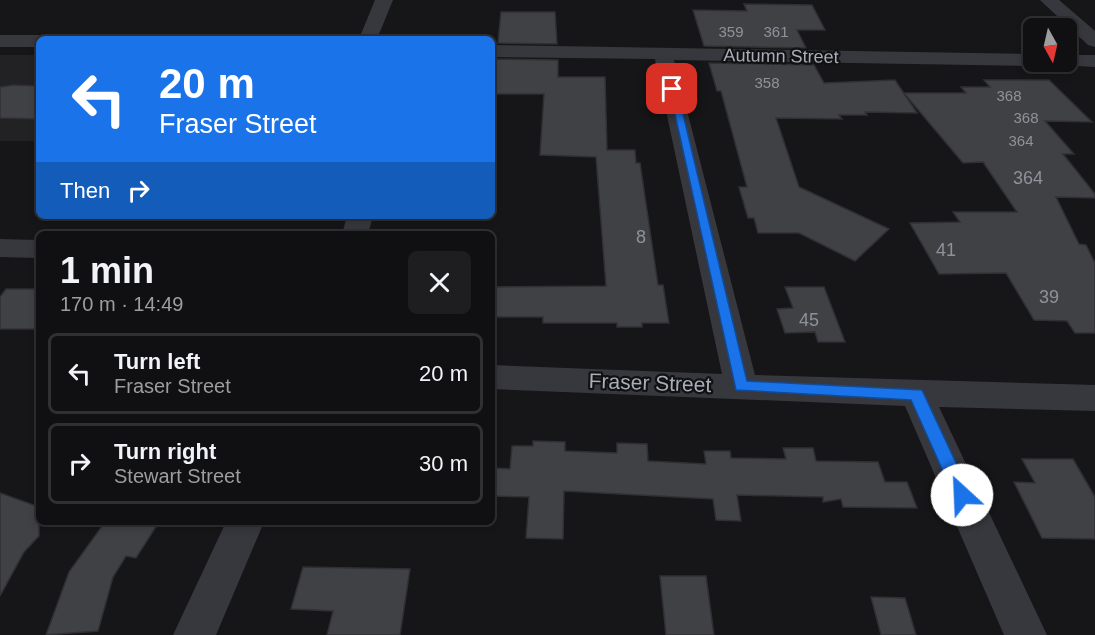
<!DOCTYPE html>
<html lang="en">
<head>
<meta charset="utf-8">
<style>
	:root { --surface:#101012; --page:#1e1e20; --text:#f1f3f6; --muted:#9c9d9f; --line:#303032 }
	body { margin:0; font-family:Arial,sans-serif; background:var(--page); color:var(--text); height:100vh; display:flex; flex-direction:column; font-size:22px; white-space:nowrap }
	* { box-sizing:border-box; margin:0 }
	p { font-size:20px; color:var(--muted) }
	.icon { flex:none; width:33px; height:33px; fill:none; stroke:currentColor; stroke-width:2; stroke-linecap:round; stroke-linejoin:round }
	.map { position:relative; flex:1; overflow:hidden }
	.sheet { position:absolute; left:36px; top:231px; width:459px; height:294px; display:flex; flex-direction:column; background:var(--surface); border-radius:9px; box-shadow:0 3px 9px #0003,0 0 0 2px var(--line) }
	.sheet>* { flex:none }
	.hud { position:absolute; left:36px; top:36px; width:459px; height:183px; border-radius:9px; box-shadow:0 3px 9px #0003,0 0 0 2px var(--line); background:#1a73e8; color:#fff; overflow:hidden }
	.needle { width:39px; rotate:172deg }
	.fabs { position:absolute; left:1023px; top:18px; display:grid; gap:12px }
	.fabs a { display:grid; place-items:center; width:54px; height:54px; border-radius:9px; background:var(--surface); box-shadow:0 3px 9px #0003,0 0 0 2px var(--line); font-size:30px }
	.pin { position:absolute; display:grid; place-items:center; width:51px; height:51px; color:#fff; margin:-26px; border-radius:12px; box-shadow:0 3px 9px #0006 }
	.me { position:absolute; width:66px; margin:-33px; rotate:335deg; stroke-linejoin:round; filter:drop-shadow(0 0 4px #0008) }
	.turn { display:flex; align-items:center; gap:21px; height:126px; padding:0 24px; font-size:27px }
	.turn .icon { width:78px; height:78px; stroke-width:2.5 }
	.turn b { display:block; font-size:42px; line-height:51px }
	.then { display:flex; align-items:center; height:57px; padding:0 24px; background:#0003; gap:12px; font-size:22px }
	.round { display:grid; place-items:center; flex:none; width:63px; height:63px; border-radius:9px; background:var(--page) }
	.summary { display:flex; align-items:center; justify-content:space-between; height:102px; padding:0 24px }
	h1 { font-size:36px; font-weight:600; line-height:45px }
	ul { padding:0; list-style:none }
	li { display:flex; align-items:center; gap:18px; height:81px; margin:0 12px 9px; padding:0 12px; border:3px solid var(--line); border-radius:9px }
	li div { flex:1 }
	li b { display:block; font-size:22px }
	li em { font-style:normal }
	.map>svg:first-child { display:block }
	.built { fill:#222225 }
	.building { fill:#404145; stroke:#303034; stroke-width:1.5 }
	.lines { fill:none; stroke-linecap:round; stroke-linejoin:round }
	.minor { fill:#37383d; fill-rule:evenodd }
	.route { fill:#1a73e8; stroke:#114b97; stroke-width:1.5 }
	.labels { text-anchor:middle; stroke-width:4.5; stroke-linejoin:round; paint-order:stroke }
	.far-number-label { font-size:15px; fill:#8e929b }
	.far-street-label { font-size:18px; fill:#a8adb8; stroke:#111113 }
	.number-label { font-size:18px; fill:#8e929b }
	.street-label { font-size:21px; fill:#a8adb8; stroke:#111113 }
</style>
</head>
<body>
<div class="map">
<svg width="1095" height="635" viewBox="0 0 1095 635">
	<rect width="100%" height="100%" fill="#161618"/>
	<rect class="built" x="0" y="55" width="39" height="86"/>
	<g class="building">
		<polygon points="744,4 812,5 825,30 797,30 806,48 704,46 693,10 747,11"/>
		<polygon points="501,12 555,12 557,44 498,43"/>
		<polygon points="496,59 558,60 558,77 605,77 607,150 635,150 636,163 640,163 658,285 663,285 669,323 642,323 642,327 617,327 617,323 543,323 543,317 492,317 492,287 606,286 596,157 540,155 544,94 493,94"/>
		<polygon points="709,63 814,65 824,83 895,80 917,113 865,112 867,115 839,115 842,119 776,118 799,187 889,229 855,261 799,233 758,233 754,218 748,218 739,187 747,187 721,91 717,91"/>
		<polygon points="984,80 1049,80 1092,122 1045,121 1074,154 1063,154 1095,194 1095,198 1056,197 1079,244 1086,245 1095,263 1095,333 1075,333 1067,321 1034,320 1006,273 939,274 910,223 960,222 953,212 1017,212 983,162 963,163 904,93 966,93 961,87 990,87"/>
		<polygon points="14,85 39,86 39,119 0,118 0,87"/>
		<polygon points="785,287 824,287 845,342 818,342 815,332 785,333 777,309 793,308"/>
		<polygon points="6,289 39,289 39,329 0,329 0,297"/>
		<polygon points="533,441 565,442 565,451 617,453 617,443 647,444 648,461 706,464 704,451 730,451 731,458 786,459 783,448 813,448 816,461 878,462 885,482 907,482 917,508 843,507 841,499 823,502 823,497 737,495 741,521 716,520 713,499 564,491 563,539 526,538 529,497 493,496 495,468 510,469 512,446 533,446"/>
		<polygon points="1022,459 1073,459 1095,497 1095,539 1042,538 1014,482 1035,483"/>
		<polygon points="0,493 39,507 39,536 24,552 0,596"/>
		<polygon points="105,522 159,522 136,558 126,556 113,577 98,631 46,635 69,572"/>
		<polygon points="303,567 410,569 400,635 327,635 333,611 291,609"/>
		<polygon points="660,576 706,576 714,635 666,635"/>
		<polygon points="871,597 905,598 916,635 881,635"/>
	</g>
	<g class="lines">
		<g class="minor">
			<polygon points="375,0 393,0 377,39 359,39"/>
			<polygon points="1040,0 1059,0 1095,31 1095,47 1088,45"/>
			<polygon points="0,35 39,35 47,39 39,39 39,47 0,47"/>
			<polygon points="492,45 1034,54 1034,62 1043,62 1034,66 674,60 755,375 1095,385 1095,411 939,407 1047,635 1004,635 905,406 492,389 492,365 722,374 655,59 492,57"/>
			<polygon points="1066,55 1095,55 1095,67 1059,65 1057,62 1066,62"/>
			<polygon points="347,216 373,216 368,234 342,234"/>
			<polygon points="0,239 39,240 39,258 0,257"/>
			<polygon points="226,522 264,522 216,635 173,635"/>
		</g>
	</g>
	<polygon class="route" points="669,87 677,89 747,381 922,390 971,495 968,500 962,502 956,500 911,400 736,390"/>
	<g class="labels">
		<g class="far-number-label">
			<text x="731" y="37">359</text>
			<text x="776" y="37">361</text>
			<text x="767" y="88">358</text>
			<text x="1009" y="101">368</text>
			<text x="1026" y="123">368</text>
			<text x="1021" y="146">364</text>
		</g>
		<g class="far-street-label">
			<text transform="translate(781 56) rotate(1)" y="6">Autumn Street</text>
		</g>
		<g class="number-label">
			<text x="1028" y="184">364</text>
			<text x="641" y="243">8</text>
			<text x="946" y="256">41</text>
			<text x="1049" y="303">39</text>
			<text x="809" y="326">45</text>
		</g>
		<g class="street-label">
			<text transform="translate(650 383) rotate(2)" y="7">Fraser Street</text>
		</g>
	</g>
</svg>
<div class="fabs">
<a><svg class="needle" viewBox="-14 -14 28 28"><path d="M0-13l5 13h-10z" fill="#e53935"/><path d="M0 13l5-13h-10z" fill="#9c9d9f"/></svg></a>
</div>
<div class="pin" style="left:672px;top:89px;background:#d93025"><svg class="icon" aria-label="arrive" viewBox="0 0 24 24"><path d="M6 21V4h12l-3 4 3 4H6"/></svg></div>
<svg class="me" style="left:962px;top:495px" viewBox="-20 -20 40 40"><circle r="19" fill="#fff"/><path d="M0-13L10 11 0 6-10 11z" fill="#1a73e8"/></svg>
<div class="hud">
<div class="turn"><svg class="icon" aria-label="left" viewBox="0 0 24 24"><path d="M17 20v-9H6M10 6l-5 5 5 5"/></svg><div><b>20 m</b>Fraser Street</div></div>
<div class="then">Then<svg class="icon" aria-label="right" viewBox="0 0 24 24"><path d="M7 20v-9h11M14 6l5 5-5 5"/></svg></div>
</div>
<section class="sheet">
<div class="summary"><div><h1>1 min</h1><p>170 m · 14:49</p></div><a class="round"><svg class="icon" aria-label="close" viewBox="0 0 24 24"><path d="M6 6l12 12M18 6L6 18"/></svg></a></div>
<ul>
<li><svg class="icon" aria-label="left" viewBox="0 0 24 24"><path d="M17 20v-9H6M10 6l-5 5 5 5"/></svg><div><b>Turn left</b><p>Fraser Street</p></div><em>20 m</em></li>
<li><svg class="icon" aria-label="right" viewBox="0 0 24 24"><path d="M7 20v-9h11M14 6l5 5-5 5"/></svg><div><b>Turn right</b><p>Stewart Street</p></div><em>30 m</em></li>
</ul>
</section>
</div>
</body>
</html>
